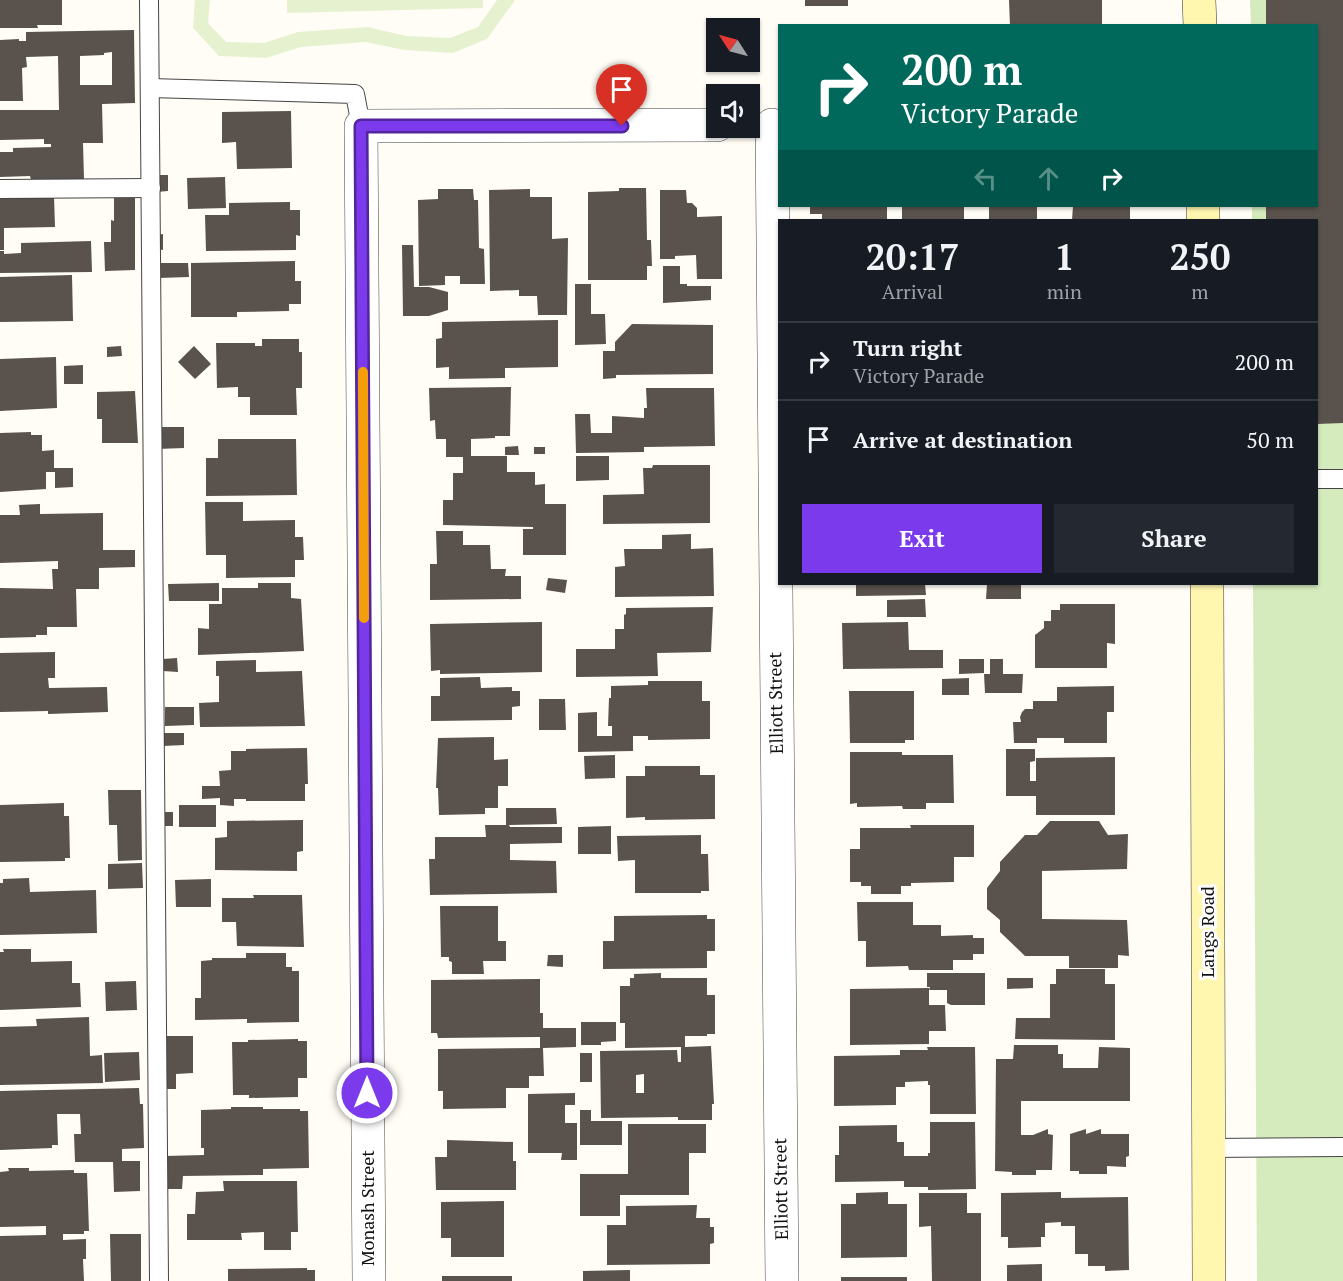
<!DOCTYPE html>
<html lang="en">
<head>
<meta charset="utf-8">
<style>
	:root { --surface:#171b24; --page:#242831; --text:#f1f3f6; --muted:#9ea1a6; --line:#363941; --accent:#7c3aed }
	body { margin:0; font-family:"PT Serif",serif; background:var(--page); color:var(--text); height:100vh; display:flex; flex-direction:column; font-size:22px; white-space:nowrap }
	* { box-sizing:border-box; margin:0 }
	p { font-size:20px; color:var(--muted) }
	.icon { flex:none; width:33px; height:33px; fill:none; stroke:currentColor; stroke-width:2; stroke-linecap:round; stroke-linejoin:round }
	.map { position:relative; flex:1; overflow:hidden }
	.side { position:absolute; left:778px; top:219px; width:540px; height:366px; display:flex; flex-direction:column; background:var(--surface); border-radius:0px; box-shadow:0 2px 4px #0004 }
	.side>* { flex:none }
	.hud { position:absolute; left:778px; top:24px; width:540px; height:183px; border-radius:0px; box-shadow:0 2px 4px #0004; background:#00695c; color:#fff; overflow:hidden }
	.needle { width:39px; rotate:306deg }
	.controls { position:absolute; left:706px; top:18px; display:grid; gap:12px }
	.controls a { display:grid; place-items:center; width:54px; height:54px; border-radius:0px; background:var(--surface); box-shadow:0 2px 4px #0004; font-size:30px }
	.pin { position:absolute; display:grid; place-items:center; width:51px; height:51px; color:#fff; margin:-62px -26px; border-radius:50% 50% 50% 0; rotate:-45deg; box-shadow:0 0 6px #0007 }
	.pin .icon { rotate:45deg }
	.me { position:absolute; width:66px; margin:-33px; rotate:0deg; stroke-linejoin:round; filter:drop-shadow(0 0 4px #0008) }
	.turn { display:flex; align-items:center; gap:21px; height:126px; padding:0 24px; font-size:27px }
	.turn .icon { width:78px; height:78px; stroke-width:2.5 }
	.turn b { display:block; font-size:42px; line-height:51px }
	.lanes { display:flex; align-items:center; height:57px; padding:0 24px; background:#0003; justify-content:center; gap:30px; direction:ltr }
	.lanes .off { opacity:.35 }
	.eta { display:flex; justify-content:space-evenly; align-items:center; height:102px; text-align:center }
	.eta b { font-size:36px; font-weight:600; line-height:42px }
	.button { display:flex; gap:12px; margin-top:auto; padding:12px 24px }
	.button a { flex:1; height:69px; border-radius:0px; background:var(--accent); color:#fff; font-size:24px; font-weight:600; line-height:69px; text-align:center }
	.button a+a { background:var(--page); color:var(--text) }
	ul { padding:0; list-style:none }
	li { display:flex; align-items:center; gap:18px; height:78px; padding:0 24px; border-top:2px solid var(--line) }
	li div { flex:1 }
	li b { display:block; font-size:22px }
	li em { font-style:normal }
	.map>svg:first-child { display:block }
	.green { fill:#d5ebbd }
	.pitch { fill:#e6f2cf }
	.building { fill:#5a524d; fill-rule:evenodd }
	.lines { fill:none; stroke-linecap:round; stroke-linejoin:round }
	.lane-casing { stroke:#444; stroke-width:20 }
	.street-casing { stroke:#444; stroke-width:34 }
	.secondary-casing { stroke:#333; stroke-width:34 }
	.lane { stroke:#fff; stroke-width:18 }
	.street { stroke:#fff; stroke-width:33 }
	.secondary { stroke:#fff6b0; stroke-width:33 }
	.route-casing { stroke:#51269a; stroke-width:15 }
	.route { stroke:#7c3aed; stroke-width:10 }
	.slow { stroke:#f59e0b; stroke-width:10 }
	.labels { text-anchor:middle; stroke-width:6; stroke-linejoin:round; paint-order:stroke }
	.street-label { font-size:18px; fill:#111; stroke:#fff }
</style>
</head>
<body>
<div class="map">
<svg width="1343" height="1281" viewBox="0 0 1343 1281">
	<rect width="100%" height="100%" fill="#fffdf5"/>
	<polygon class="green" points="1250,0 1343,0 1343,1281 1257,1281 1253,584 1317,584 1317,220 1252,220 1252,206 1317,206 1317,26 1251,25"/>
	<g class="pitch">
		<polygon points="195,0 210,0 208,23 226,42 264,43 298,32 368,27 406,36 450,38 478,27 497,0 515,0 487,39 453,53 404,50 366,42 301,47 266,58 219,56 193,28"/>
		<polygon points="287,0 483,0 483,8 287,13"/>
	</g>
	<g class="building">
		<polygon points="0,0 62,0 62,25 37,25 38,28 0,28"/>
		<rect x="805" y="0" width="43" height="6"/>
		<polygon points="1009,0 1102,0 1102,26 1010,26"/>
		<polygon points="1266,0 1343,0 1343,423 1317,424 1317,220 1266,220 1266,206 1317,206 1317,26 1266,26"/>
		<path d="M134 30 135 103 102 104 103 143H83L84 179 31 180 30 176 0 177V152H13V148L51 147V144H44V139L0 140V110H59L58 56 26 57 27 67 22 68 23 101H0V40L19 39V41H26V32ZM112 52V85H80V56L104 55V53Z"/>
		<polygon points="291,111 292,168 237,169 236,142 222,143 222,112"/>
		<polygon points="156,175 168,175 168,191 156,192"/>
		<polygon points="225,177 226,208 188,209 187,178"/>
		<polygon points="619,188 646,188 647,240 651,240 652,266 647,266 647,280 588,280 588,192 619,191"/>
		<polygon points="438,189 473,189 474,200 478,200 479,248 484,249 485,284 460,284 460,276 445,276 445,285 419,286 418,200 438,199"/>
		<polygon points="530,189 530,197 552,197 552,239 568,238 567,315 538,315 537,296 519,296 519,290 490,291 489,190"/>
		<polygon points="660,190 686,190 687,203 692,203 697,208 697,217 722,216 722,279 697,279 696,255 675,256 675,259 660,259"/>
		<polygon points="0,196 54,196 55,227 4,228 4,250 0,250"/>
		<polygon points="114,196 135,196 135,270 105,271 104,242 111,242 111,220 114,221"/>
		<polygon points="290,202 290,210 300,210 300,236 296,235 296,250 206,251 205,215 229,215 229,203"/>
		<polygon points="810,206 887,206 887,220 822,220 822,214 810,214"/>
		<rect x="902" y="206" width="62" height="14"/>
		<rect x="989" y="206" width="48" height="14"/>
		<polygon points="1073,206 1130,206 1130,220 1072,220"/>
		<polygon points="163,234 163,250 157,249 157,235"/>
		<polygon points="91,241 92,272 0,273 0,251 4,251 4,254 21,253 21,243"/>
		<polygon points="402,245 413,245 414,287 429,287 448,292 448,310 429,316 403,316"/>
		<polygon points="295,261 295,281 301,281 301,304 289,304 289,311 237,312 237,317 191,317 191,263"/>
		<polygon points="158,263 188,263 189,277 158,278"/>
		<polygon points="663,266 680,266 680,284 687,284 687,286 711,286 711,300 663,303"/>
		<polygon points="72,275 73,321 0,322 0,277"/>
		<polygon points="575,284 591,284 591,314 605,314 606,344 575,345"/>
		<polygon points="558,320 558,367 505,368 505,378 449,379 449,367 436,368 436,339 442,338 442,322"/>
		<polygon points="632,324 713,325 713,374 616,375 616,378 603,379 603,351 615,351 615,342"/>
		<polygon points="262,339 299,339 299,352 302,352 302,388 296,388 297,415 250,415 250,397 238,397 238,387 217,388 216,343 255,343 255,346 262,346"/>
		<polygon points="121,346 122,356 107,357 107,347"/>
		<polygon points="194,346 211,364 195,379 178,362"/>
		<polygon points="56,357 57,408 0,411 0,359"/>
		<polygon points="83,365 83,384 64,384 64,366"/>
		<polygon points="511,387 510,436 495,436 495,438 471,439 471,456 507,456 507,472 535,472 535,485 545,484 545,504 566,504 566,555 523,555 523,529 533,529 533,527 443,525 443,500 453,500 453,473 463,473 463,457 446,457 446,439 436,439 435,420 430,421 429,388"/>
		<polygon points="646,388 714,388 715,446 644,447 644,452 576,453 575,414 590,414 591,433 612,433 612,416 644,418 644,408 647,408"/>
		<polygon points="135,391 138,443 102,443 102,419 97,419 97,392"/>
		<polygon points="157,427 184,427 184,448 157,449"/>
		<polygon points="31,432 31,435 42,435 42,451 54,450 54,468 73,468 73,487 55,488 55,472 46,472 46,489 0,492 0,433"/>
		<polygon points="218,439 296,439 297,495 206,496 206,458 218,458"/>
		<polygon points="518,446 519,455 505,455 505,447"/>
		<rect x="534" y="447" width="11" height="7"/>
		<polygon points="576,456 609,456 609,480 576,481"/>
		<polygon points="653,465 710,465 710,523 603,524 603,495 644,494 643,468 652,468"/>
		<polygon points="205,502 243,502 243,521 295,520 295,537 303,537 304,560 295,560 295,577 226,578 226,555 206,555"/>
		<polygon points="40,504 40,514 103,513 103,550 135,550 135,567 99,568 99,589 76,589 77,627 47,627 47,635 36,635 36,637 0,638 0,588 53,589 52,569 58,569 58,561 0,563 0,515 20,515 19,505"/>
		<polygon points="436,531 463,531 463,545 490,545 491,569 506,569 505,576 521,576 521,599 430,600 430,564 437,564"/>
		<polygon points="691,534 691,549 713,548 714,596 615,597 615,567 625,566 624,549 662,549 662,535"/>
		<polygon points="548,578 567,580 565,593 546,590"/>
		<polygon points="219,583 219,601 169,601 168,584"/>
		<polygon points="258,583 291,583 291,598 301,599 304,651 198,655 198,628 209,629 209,604 222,604 222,588 258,588"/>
		<polygon points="856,584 925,584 926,595 856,596"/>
		<polygon points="987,584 1021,584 1021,599 986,599"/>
		<polygon points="925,599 926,617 887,617 887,600"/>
		<polygon points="1060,604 1115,604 1115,644 1107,643 1107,668 1035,668 1035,635 1044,628 1044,621 1051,621 1051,610 1060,610"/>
		<polygon points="713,607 711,652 657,653 658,676 576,677 576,649 615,649 615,629 624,629 624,615 626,614 626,608"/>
		<polygon points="542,622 542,672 440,674 440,670 431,671 430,624"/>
		<polygon points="908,622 909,650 943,650 943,668 843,669 842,623"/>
		<polygon points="55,652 55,678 48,678 49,688 107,687 108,712 48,714 48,711 0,712 0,653"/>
		<polygon points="177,658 178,672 163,671 163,659"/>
		<polygon points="959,659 984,659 984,673 959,674"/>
		<polygon points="990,659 1003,659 1003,674 1023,674 1022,693 985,693 984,674 990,674"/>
		<polygon points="256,660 256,672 302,671 305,726 200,727 199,703 219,702 219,676 216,676 216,661"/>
		<polygon points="480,677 481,688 512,687 512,691 520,691 520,706 512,707 512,720 431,721 431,696 440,696 440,678"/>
		<polygon points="969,678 969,695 942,695 942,679"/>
		<polygon points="648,681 702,681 702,701 710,701 710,739 648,740 648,736 633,736 633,751 578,752 578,713 597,712 597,736 612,736 612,726 608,726 609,698 611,698 611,686 648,685"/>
		<polygon points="1114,686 1114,712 1107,712 1107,743 1064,743 1064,738 1037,738 1037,743 1014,743 1013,722 1021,722 1020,717 1022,712 1025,709 1033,709 1033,701 1057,701 1057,687"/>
		<polygon points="849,691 914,691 914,740 905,740 905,743 850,743"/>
		<polygon points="539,699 565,699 566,730 539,730"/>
		<polygon points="165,707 194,707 194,725 165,726"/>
		<polygon points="163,733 184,733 184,745 163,746"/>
		<polygon points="494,737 494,760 508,759 508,786 498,786 498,808 485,808 485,814 439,815 438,788 436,788 438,738"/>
		<polygon points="307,748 308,784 305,784 305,801 246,801 246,799 234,799 234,806 220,805 220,798 202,799 202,786 220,786 219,771 231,770 231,751 246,751 246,749"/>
		<polygon points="1006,749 1035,749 1035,761 1030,762 1030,781 1036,781 1036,758 1115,757 1115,815 1036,815 1036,796 1006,796"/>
		<polygon points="850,752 902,752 902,755 953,755 954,803 926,803 926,809 903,809 902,806 857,807 857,803 850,804"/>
		<polygon points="615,755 615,778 585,779 584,756"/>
		<polygon points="645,766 700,766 700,775 715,775 715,819 645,820 645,817 626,818 626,776 645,776"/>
		<polygon points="108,790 141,790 142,860 118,861 117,825 109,825"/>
		<polygon points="64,803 64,816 69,816 70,858 65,858 65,861 0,862 0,805"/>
		<rect x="179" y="805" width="37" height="22"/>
		<polygon points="506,808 556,808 557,824 509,825 510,827 562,827 562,843 510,844 510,860 556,861 557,893 430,895 429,859 435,859 435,837 486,837 485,825 506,825"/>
		<rect x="162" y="812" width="11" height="14"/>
		<polygon points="303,820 303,851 297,852 297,871 215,870 215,838 227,837 227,821"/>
		<polygon points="1050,821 1099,821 1108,835 1128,834 1127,869 1042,871 1042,919 1127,920 1129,956 1118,955 1118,968 1069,968 1069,956 1025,956 1000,932 1000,920 987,909 987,888 1000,871 1000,862 1025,835 1037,835"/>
		<polygon points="910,825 974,825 974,857 954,857 954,882 911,883 911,886 901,886 901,894 871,894 871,886 861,886 861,882 850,882 850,849 860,849 860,828 911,828"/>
		<polygon points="611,826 611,854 578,854 578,827"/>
		<polygon points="701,835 701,854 708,854 709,891 701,891 701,893 635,893 635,860 618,861 617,836"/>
		<polygon points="142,863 143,888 108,889 108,864"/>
		<polygon points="29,878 30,892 96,890 97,933 0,935 0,883 3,883 3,879"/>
		<polygon points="211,879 211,907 176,907 175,880"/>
		<polygon points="253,895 302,895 304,947 237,946 236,922 222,922 222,898 254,898"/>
		<polygon points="857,902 913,902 913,925 941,925 941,936 973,935 973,938 984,938 984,954 973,954 973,960 953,960 953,970 909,970 908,966 866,967 866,941 858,941"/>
		<polygon points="440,906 498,906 498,941 506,941 506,961 483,961 484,974 452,974 452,962 449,961 449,957 441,957"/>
		<polygon points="707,915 707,919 715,919 715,951 707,951 707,968 603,969 603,941 614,941 614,916"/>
		<polygon points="3,949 31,949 31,962 72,961 72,983 80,983 81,1007 0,1010 0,952 4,952"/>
		<polygon points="246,953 286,953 286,967 292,967 292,971 299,971 299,1022 247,1023 247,1019 195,1020 195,998 201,998 201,961 212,960 212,958 246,958"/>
		<polygon points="548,955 563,955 563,967 547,966"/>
		<polygon points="1056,969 1105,969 1105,984 1115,984 1115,1040 1015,1039 1016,1018 1050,1018 1050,984 1056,984"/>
		<path d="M661 973V978H707V995H715V1034H707V1036H685V1047L711 1046 714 1104H712V1120H678V1117L601 1118 600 1051 677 1050 678 1062H681V1047L625 1048V1023H620V986H630V978H634V974ZM644 1074V1093H636V1075Z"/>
		<polygon points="927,973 985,973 985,1005 951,1005 947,1003 947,990 929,990 930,987 927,987"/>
		<polygon points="1007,978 1033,978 1033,988 1007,989"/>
		<polygon points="540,979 540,1013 543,1013 543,1028 576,1028 576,1047 543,1048 544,1076 529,1076 529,1088 506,1088 506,1108 443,1109 443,1091 438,1091 438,1049 540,1048 540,1037 438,1038 437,1033 431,1033 431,980"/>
		<polygon points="136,981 137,1010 106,1011 105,982"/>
		<polygon points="929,988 929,1005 945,1005 946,1031 929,1031 929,1044 850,1045 850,989"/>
		<polygon points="89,1017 90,1056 102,1055 103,1083 0,1085 0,1027 37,1026 36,1019"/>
		<polygon points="581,1022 616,1022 616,1041 601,1042 601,1045 581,1045"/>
		<polygon points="164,1036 193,1036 193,1073 176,1074 176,1089 165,1089"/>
		<polygon points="298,1039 298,1041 307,1041 307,1078 298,1078 298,1097 249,1098 249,1095 233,1095 232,1042 248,1042 248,1040"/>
		<polygon points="1014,1045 1058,1045 1058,1054 1063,1054 1063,1068 1098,1068 1099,1047 1130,1048 1130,1101 1021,1101 1021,1135 1033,1135 1048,1129 1048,1134 1053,1135 1052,1170 1036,1170 1036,1175 1012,1175 1012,1172 995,1171 996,1059 1013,1059"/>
		<polygon points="927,1047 975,1047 976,1114 930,1114 930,1085 928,1085 928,1081 905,1082 905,1087 896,1087 896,1105 834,1106 834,1056 900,1055 900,1050 928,1050"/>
		<polygon points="139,1052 140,1080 105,1082 104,1053"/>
		<rect x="580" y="1053" width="12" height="29"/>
		<polygon points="139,1088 140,1104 143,1104 144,1148 122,1149 122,1161 140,1161 140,1191 114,1192 113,1162 75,1162 74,1134 81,1134 80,1114 57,1114 58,1145 52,1145 52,1148 0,1150 0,1091"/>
		<polygon points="575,1093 575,1105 565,1105 565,1123 577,1123 577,1160 561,1160 562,1153 528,1153 528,1094"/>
		<polygon points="231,1107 263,1107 263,1109 300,1109 300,1111 308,1111 309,1168 263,1169 263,1175 183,1176 182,1189 165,1189 165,1156 204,1155 204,1148 201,1148 201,1110 231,1109"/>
		<polygon points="580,1110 591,1110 591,1121 622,1121 622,1145 580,1145"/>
		<polygon points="930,1122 975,1122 976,1189 928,1190 928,1187 904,1187 904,1181 835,1182 835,1155 839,1155 839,1126 897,1125 897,1142 904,1142 904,1156 928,1156 928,1153 930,1153"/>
		<polygon points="628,1124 706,1124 706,1153 689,1153 689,1195 620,1195 620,1216 580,1216 580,1174 628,1174"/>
		<polygon points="1086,1129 1086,1134 1101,1129 1101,1134 1129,1134 1129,1156 1126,1157 1126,1167 1107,1166 1107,1174 1079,1174 1079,1171 1070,1171 1070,1134"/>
		<polygon points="447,1140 513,1142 513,1161 516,1161 516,1190 436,1190 435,1157 447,1157"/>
		<polygon points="8,1168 29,1168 29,1171 74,1170 74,1173 87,1173 89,1231 84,1231 84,1234 63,1234 63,1240 86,1239 86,1259 83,1259 84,1281 0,1281 0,1236 46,1235 46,1226 0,1227 0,1172 9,1171"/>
		<polygon points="223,1181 297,1181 298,1232 291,1232 291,1250 264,1250 264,1232 241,1233 242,1240 187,1240 187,1214 195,1214 196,1192 224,1191"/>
		<polygon points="888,1192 888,1204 907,1204 907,1257 841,1258 841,1204 856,1204 856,1193"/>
		<polygon points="1061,1192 1061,1198 1128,1197 1129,1270 1105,1271 1105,1266 1088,1266 1088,1254 1075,1254 1075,1226 1061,1226 1061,1222 1045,1223 1045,1237 1041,1237 1041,1247 1008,1248 1008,1237 1001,1237 1001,1193"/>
		<polygon points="919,1193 967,1193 967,1213 981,1213 981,1281 932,1281 931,1226 919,1227"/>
		<polygon points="504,1201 504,1257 451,1257 451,1238 441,1238 441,1202"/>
		<polygon points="697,1205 696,1218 710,1218 710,1227 714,1227 714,1243 710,1244 710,1264 607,1265 607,1225 626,1225 626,1206"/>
		<polygon points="110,1234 141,1234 141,1281 111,1281"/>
		<polygon points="1042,1264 1042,1281 1007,1281 1007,1265"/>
		<polygon points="307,1268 307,1270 315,1270 315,1281 228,1281 228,1269"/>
		<polygon points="630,1270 630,1281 583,1281 583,1271"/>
		<rect x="442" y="1276" width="70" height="5"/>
		<rect x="841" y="1277" width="66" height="4"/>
	</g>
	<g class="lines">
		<defs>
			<g id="lane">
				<polyline points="149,0 159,1281"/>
				<polyline points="150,88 355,94 361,126"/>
				<polyline points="0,189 151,188"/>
				<polyline points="1317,479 1343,479"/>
				<polyline points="1209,1148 1343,1147"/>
			</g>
			<g id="street">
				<polyline points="772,125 782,1281"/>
				<polyline points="369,1281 361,126 717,125"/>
			</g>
			<g id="secondary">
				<polyline points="1199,0 1200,26"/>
				<polyline points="1203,206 1203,220"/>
				<polyline points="1207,584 1209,1281"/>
			</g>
		</defs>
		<use href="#lane" class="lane-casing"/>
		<use href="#street" class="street-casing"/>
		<use href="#secondary" class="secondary-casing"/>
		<use href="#lane" class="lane"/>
		<use href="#street" class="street"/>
		<use href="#secondary" class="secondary"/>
	</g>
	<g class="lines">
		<defs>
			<polyline id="route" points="367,1093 361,126 622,126"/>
		</defs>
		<use href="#route" class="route-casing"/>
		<use href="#route" class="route"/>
		<polyline class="slow" points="363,372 364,618"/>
	</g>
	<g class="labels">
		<g class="street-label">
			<text transform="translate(776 703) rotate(-91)" y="6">Elliott Street</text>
			<text transform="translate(1208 932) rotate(-90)" y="6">Langs Road</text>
			<text transform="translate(781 1189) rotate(-91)" y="6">Elliott Street</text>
			<text transform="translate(368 1208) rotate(-90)" y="6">Monash Street</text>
		</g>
	</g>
</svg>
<div class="controls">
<a><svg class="needle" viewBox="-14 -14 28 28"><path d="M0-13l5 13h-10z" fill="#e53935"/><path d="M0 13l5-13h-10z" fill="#9ea1a6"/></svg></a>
<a><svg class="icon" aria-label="sound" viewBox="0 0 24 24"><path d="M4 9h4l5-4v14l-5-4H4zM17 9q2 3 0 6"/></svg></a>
</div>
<div class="pin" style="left:622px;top:126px;background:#d93025"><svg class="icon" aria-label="arrive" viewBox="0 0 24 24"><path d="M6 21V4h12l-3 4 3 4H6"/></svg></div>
<svg class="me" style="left:367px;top:1093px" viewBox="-20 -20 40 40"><circle r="17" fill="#7c3aed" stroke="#fff" stroke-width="3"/><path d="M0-11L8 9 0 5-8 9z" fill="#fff"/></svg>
<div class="hud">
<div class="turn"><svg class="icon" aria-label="right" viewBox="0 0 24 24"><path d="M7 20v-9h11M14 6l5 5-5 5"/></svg><div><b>200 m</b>Victory Parade</div></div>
<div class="lanes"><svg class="icon off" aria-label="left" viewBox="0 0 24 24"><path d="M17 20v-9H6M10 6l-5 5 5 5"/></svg><svg class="icon off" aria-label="ahead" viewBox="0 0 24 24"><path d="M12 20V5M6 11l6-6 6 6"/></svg><svg class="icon" aria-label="right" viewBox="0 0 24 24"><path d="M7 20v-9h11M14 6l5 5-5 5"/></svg></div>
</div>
<section class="side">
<div class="eta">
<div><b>20:17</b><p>Arrival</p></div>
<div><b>1</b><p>min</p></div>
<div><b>250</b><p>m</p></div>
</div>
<ul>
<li><svg class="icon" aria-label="right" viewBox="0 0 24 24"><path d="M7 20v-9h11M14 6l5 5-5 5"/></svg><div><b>Turn right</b><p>Victory Parade</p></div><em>200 m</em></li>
<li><svg class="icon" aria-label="arrive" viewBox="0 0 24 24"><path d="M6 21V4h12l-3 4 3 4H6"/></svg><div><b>Arrive at destination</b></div><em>50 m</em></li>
</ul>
<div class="button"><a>Exit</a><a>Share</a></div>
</section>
</div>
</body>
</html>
